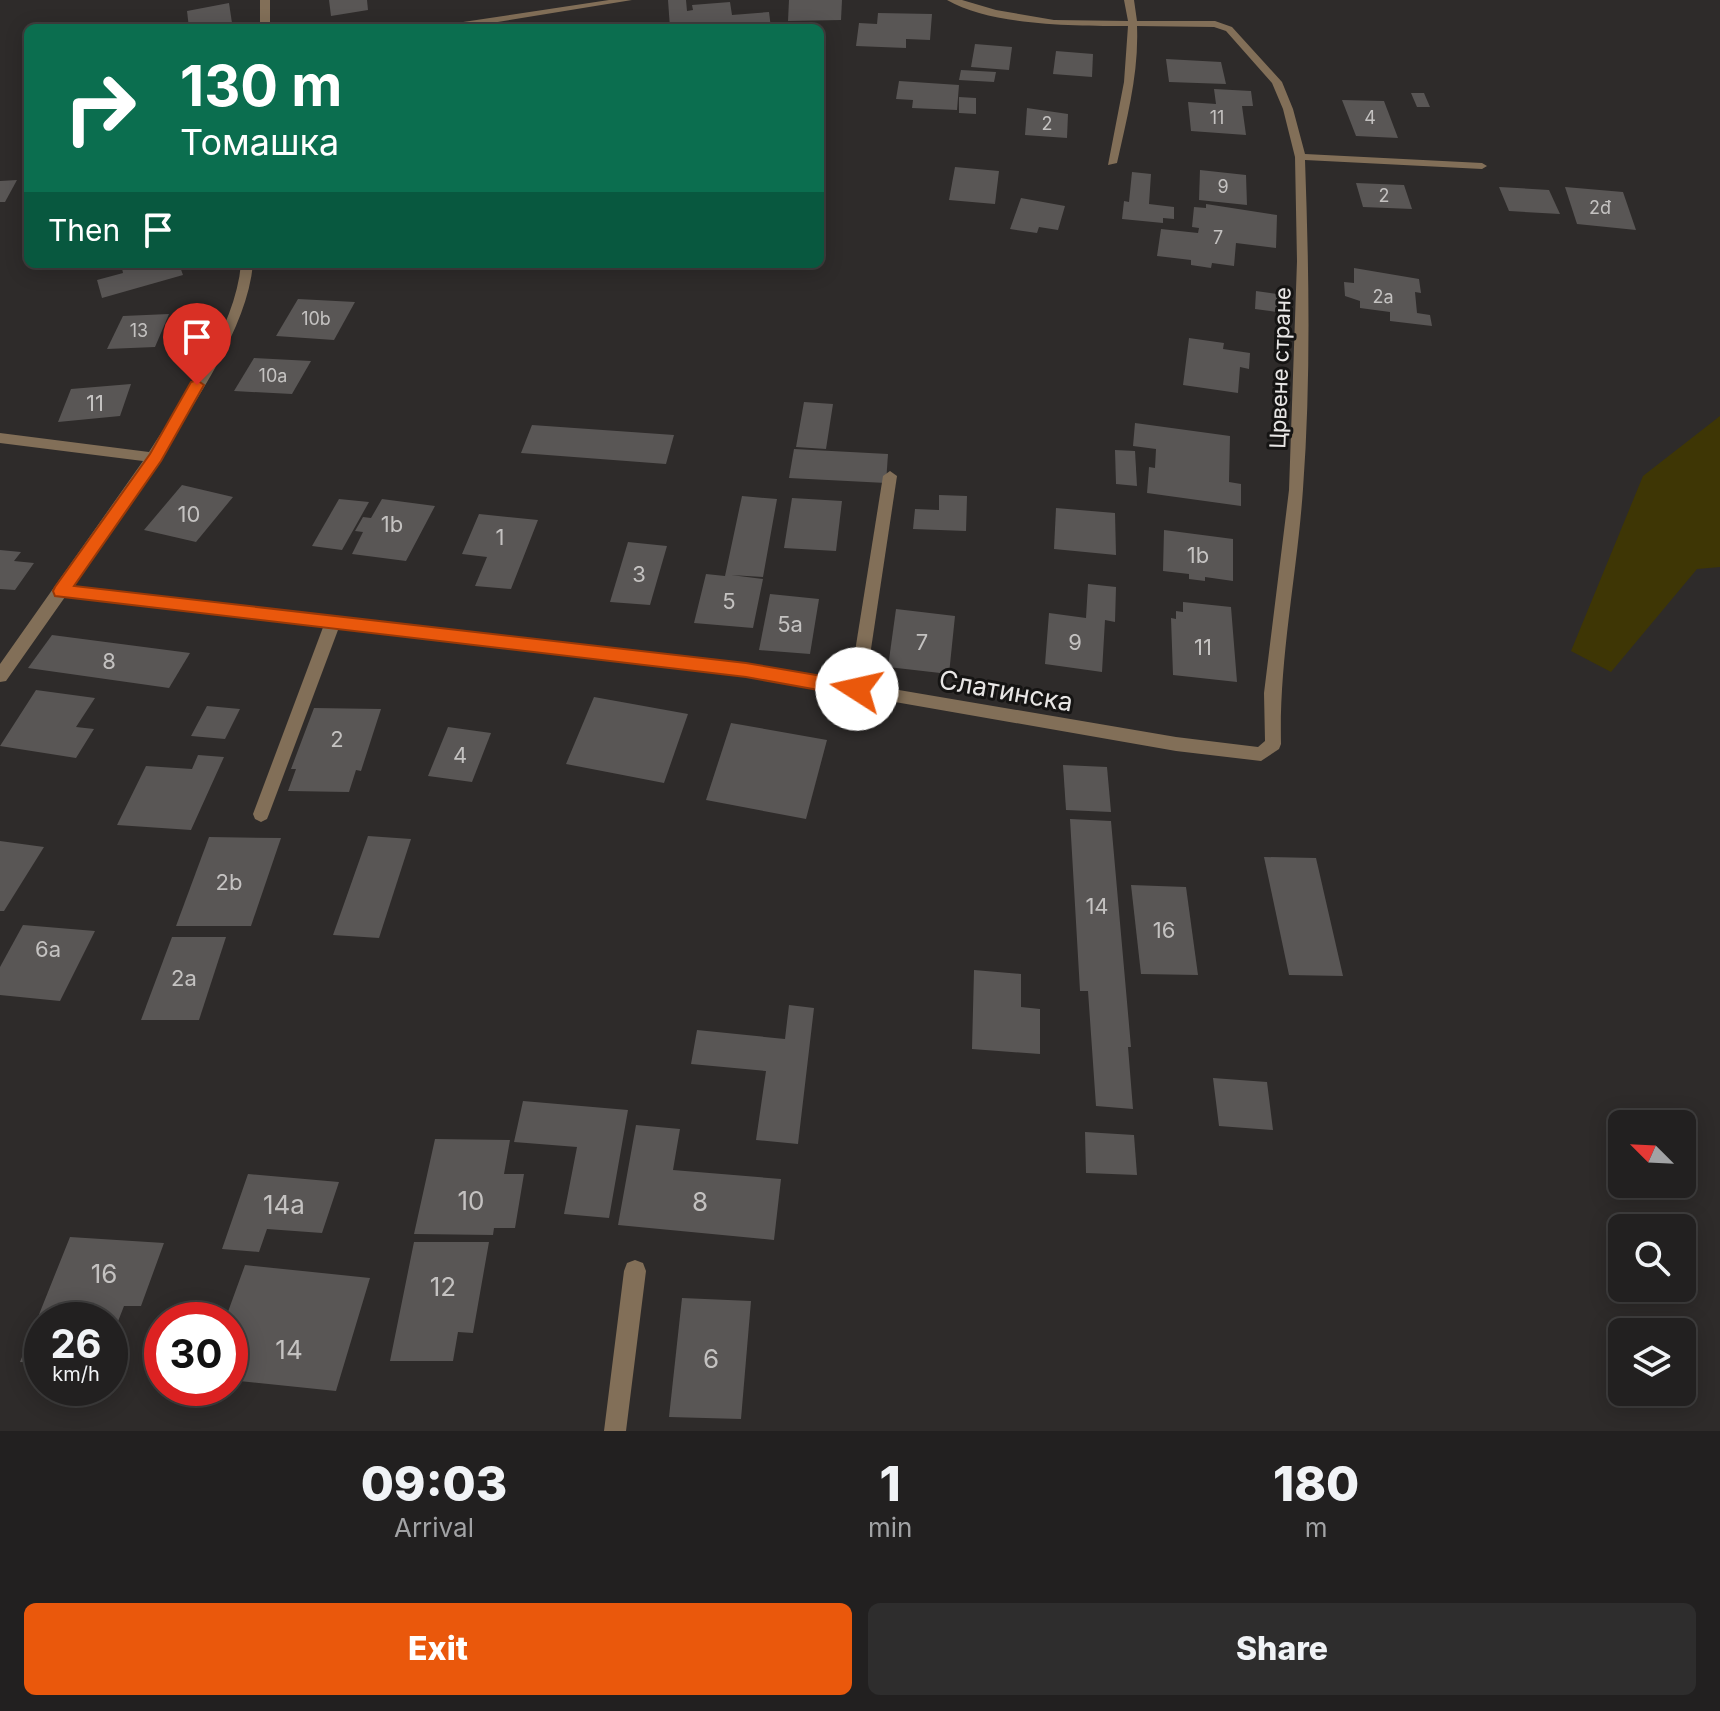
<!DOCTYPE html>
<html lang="en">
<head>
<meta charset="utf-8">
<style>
	:root { --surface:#222020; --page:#2e2d2d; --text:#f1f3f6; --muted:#a2a3a5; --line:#3f3e3e; --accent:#ea580c }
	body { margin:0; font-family:Inter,sans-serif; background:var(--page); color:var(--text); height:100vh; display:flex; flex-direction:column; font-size:30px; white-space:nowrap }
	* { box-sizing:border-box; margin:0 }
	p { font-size:26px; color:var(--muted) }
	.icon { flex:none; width:44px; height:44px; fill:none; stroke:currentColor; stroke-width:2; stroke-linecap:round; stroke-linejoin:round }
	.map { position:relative; height:1431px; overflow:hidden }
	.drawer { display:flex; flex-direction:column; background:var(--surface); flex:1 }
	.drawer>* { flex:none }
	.hud { position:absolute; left:24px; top:24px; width:800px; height:244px; border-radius:12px; box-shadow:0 4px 20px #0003,0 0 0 2px var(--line); background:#0b6e4f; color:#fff; overflow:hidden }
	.needle { width:52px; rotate:294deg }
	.controls { position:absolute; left:1608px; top:1110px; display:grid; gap:16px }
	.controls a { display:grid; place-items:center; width:88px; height:88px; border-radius:12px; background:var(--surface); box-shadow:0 4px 20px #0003,0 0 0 2px var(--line); font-size:40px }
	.speed { position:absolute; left:24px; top:1302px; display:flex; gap:16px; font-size:40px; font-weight:700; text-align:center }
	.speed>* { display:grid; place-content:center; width:104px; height:104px; border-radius:50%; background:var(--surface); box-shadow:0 4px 20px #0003,0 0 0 2px var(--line); line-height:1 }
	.speed small { font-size:20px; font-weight:400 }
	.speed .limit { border:12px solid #d22; background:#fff; color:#111 }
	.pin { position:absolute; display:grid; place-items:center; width:68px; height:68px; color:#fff; margin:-82px -34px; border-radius:50% 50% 50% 0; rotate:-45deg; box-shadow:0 0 8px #0007 }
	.pin .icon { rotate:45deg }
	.me { position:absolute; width:88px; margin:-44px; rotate:280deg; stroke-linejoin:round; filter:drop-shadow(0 0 6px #0008) }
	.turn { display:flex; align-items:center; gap:28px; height:168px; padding:0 24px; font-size:36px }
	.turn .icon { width:104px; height:104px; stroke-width:2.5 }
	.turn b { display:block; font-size:56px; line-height:68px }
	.then { display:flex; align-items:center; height:76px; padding:0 24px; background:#0003; gap:16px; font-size:30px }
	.eta { display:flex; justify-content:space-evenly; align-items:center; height:136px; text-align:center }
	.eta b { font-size:48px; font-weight:800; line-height:56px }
	.button { display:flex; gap:16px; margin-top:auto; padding:16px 24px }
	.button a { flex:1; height:92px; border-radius:12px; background:var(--accent); color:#fff; font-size:32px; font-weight:800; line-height:92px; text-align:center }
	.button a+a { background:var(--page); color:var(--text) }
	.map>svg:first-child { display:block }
	.green { fill:#3e3605 }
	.building { fill:#595655 }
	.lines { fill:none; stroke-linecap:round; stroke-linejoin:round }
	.lane { fill:#826f58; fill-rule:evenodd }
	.street { fill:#826f58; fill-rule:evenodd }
	.route { fill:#ea580c; stroke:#983908; stroke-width:2 }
	.labels { text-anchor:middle; stroke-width:6; stroke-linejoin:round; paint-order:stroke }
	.far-number-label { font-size:18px; fill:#c4c2c1 }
	.far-street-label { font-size:22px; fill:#e8e6e5; stroke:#151413 }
	.number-label { font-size:22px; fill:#c4c2c1 }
	.street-label { font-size:26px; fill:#e8e6e5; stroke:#151413 }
	.near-number-label { font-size:26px; fill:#c4c2c1 }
</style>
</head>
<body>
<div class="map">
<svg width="1720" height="1431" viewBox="0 0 1720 1431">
	<rect width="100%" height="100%" fill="#2e2b2a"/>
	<polygon class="green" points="1720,416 1720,567 1697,569 1611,672 1571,651 1643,476"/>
	<g class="building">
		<polygon points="329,0 367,0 368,10 331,16"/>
		<polygon points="668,0 686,0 687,11 693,10 692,5 730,2 732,15 769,12 771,28 670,28"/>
		<polygon points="789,0 842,0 841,20 788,21"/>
		<polygon points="229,3 232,23 189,28 187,11"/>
		<polygon points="878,13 932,14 930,40 906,39 906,48 856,46 859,23 877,24"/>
		<polygon points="975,44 1012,47 1009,70 971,67"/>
		<polygon points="1056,51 1093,54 1092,77 1053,74"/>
		<polygon points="1166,59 1221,62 1226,84 1169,82"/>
		<polygon points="961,70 996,72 994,82 959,80"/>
		<polygon points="899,81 959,85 957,110 912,108 913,100 896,99"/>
		<polygon points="1214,89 1251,91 1253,106 1242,106 1246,135 1191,131 1188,102 1216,104"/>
		<polygon points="1411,93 1424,93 1430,107 1417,107"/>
		<polygon points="959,97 976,98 976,114 959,113"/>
		<polygon points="1342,100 1384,101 1398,138 1356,136"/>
		<polygon points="1027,108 1068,114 1067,138 1025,135"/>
		<polygon points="955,167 999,171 995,204 949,200"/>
		<polygon points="1200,170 1246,175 1247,205 1199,200"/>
		<polygon points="1132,172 1151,174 1149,204 1174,207 1174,219 1163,218 1163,223 1122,219 1124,201 1129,202"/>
		<polygon points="17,180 5,202 0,202 0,181"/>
		<polygon points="1356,183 1404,185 1412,209 1363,207"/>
		<polygon points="1499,187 1549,190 1560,214 1509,211"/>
		<polygon points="1565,187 1623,192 1636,230 1577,224"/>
		<polygon points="1021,198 1065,206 1058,230 1039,227 1037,233 1010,229"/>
		<polygon points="1206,204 1277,215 1276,248 1236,243 1234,266 1212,263 1211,268 1191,265 1191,260 1157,256 1161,229 1198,233 1199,228 1192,227 1194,207 1206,208"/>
		<polygon points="121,264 179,264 183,275 102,298 97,280 123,273"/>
		<polygon points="1354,268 1419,279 1421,293 1415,292 1417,313 1430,315 1432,326 1390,321 1390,312 1360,308 1360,301 1345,296 1344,282 1354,283"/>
		<polygon points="1256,291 1277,294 1277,312 1255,309"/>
		<polygon points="298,299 355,302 334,340 276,336"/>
		<polygon points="169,314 155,347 107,349 123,316"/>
		<polygon points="1189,338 1224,343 1223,349 1250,353 1249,369 1240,367 1238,393 1183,385"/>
		<polygon points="254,358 311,361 292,394 234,391"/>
		<polygon points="131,384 120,416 58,422 71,389"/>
		<polygon points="804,402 833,404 826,449 796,447"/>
		<polygon points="1135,423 1230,436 1229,482 1241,484 1241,506 1147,493 1149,467 1155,468 1156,449 1133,446"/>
		<polygon points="532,425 674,435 666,464 521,453"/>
		<polygon points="794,449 888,454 886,483 789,478"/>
		<polygon points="1115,450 1135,451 1137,486 1116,484"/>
		<polygon points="182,485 233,497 196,542 144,530"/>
		<polygon points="939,495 967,496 966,531 913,529 915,509 939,510"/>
		<polygon points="742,496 777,499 763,577 731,575 763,579 753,628 694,623 706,574 725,576"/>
		<polygon points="792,498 842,501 836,551 784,548"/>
		<polygon points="339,499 369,502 342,550 312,546"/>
		<polygon points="382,499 435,506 406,561 352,554 363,532 355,531 363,517 371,518"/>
		<polygon points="1056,508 1115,513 1116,555 1054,549"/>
		<polygon points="479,514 538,520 511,589 475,586 487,557 462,554"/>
		<polygon points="1164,530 1233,539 1233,581 1205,577 1205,581 1189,579 1189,574 1163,571"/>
		<polygon points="628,542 667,546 650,605 610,602"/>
		<polygon points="0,550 21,552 14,561 34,563 15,590 0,589"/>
		<polygon points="1088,584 1116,587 1115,622 1105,620 1102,672 1045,664 1049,613 1086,618"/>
		<polygon points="770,594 819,599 810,654 759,650"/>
		<polygon points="1183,602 1231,607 1237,682 1173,675 1171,618 1176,619 1176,611 1183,612"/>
		<polygon points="896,609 955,616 949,674 888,667"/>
		<polygon points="52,635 190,653 169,688 28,668"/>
		<polygon points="36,690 95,698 76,727 94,729 76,758 0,746"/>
		<polygon points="594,697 688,714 664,783 566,764"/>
		<polygon points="207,706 240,709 225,739 191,736"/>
		<polygon points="314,708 381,709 361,771 356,770 349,792 288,791 296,769 291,769"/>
		<polygon points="731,723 827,740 806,819 706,800"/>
		<polygon points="448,727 491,733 472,782 428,776"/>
		<polygon points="198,755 224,757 191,830 117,825 146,766 192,769"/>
		<polygon points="1063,765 1107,767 1111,812 1066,810"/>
		<polygon points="1070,819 1111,821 1131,1047 1128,1047 1133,1109 1096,1106 1088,991 1080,991"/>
		<polygon points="368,836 411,839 379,938 333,935"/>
		<polygon points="209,837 281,838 251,926 176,926"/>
		<polygon points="0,841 44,847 4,911 0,911"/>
		<polygon points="1264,857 1316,858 1343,976 1289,975"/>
		<polygon points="1131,885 1186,887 1198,975 1141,974"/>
		<polygon points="23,925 95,931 60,1001 0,995 0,967"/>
		<polygon points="172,937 226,937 199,1020 141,1020"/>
		<polygon points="974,970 1021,974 1021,1007 1040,1009 1040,1054 972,1049"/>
		<polygon points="789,1005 814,1008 798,1144 756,1140 766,1071 691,1064 697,1030 785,1039"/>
		<polygon points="1213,1078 1267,1082 1273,1130 1219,1126"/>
		<polygon points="523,1101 628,1110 609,1218 564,1214 577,1147 514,1142"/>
		<polygon points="636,1125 680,1129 673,1170 781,1179 774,1240 618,1225"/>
		<polygon points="1085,1132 1134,1135 1137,1175 1086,1173"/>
		<polygon points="435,1139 510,1140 504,1174 524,1174 515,1228 494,1228 493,1235 414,1234"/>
		<polygon points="248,1174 339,1182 322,1233 267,1229 259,1252 222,1249"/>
		<polygon points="70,1237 164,1243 141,1306 124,1306 110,1342 110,1320 42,1320 42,1363 20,1362"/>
		<polygon points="414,1242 489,1242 473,1333 458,1332 453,1361 390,1361"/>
		<polygon points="245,1265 370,1278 336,1391 230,1380 230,1320 225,1320"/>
		<polygon points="682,1298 751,1301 741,1419 669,1417"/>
	</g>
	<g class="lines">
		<g class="lane">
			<polygon points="890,471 897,476 865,689 863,694 851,694 849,689 883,476"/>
			<polygon points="333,616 341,622 269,814 267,819 261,822 255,819 253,814 325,622"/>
		</g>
		<g class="street">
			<rect x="260" y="0" width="10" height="28"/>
			<polygon points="609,0 632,0 461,28 438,28 443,25"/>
			<path d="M947 0H962L996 10 1054 20 1128 21 1124 0H1134L1137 21H1215L1232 27 1282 82 1293 109 1305 154 1482 163 1487 166 1482 169 1305 160C1309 270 1311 380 1303 489 1297 575 1279 658 1281 744L1279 749 1261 761 1176 751 746 676 65 597 6 681 0 682V664L143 461 0 443V433L149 452C184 397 235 330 241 264H253C247 329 195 401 161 456L160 461 157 462 73 587 746 664 1176 737 1258 747 1265 741 1264 693 1289 490 1297 261 1295 157 1283 109 1272 83 1226 31 1214 27 1137 26C1139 73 1127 118 1117 163L1108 165 1124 82 1128 26C1077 26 991 26 947 0Z"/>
			<polygon points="635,1260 643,1263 646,1271 626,1431 604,1431 624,1271 627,1263"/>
		</g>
	</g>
	<polygon class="route" points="197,380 204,385 161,461 74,586 746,663 857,682 866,689 857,697 746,677 55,596 53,591 55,587 150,454 191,382"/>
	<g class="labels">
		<g class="far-number-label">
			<text x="1217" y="124">11</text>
			<text x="1370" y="124">4</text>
			<text x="1047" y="130">2</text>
			<text x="1223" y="193">9</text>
			<text x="1384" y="202">2</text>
			<text x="1600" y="214">2đ</text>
			<text x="1218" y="244">7</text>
			<text x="1383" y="303">2a</text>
			<text x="316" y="325">10b</text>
			<text x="139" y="337">13</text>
			<text x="273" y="382">10a</text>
		</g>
		<g class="far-street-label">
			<text transform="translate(1280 368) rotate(-88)" y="8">Црвене стране</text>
		</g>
		<g class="number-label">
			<text x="95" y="411">11</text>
			<text x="189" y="522">10</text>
			<text x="392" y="532">1b</text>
			<text x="500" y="545">1</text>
			<text x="1198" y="563">1b</text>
			<text x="639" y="582">3</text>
			<text x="729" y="609">5</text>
			<text x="790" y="632">5a</text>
			<text x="922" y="650">7</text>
			<text x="1075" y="650">9</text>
			<text x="1203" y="655">11</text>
			<text x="109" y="669">8</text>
			<text x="337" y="747">2</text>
			<text x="460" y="763">4</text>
			<text x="229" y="890">2b</text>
			<text x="1097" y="914">14</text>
			<text x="1164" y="938">16</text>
			<text x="48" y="957">6a</text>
			<text x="184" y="986">2a</text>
		</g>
		<g class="street-label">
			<text transform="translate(1006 691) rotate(10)" y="9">Слатинска</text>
		</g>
		<g class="near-number-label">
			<text x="471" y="1210">10</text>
			<text x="700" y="1211">8</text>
			<text x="284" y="1214">14a</text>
			<text x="104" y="1283">16</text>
			<text x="443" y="1296">12</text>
			<text x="289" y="1359">14</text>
			<text x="711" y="1368">6</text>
		</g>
	</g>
</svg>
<div class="controls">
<a><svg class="needle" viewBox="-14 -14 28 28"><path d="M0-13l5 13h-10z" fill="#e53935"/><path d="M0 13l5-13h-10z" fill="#a2a3a5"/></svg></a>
<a><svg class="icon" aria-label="search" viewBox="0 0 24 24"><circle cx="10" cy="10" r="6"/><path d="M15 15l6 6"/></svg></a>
<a><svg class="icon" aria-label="layers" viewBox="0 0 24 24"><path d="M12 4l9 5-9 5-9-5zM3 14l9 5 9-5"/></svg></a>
</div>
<div class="speed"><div>26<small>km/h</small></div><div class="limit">30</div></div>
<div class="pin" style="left:197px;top:385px;background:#d93025"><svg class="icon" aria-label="arrive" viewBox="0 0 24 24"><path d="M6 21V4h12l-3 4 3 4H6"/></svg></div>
<svg class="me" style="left:857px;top:689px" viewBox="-20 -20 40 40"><circle r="19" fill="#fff"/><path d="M0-13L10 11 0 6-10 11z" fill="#ea580c"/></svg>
<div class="hud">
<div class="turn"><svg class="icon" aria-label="right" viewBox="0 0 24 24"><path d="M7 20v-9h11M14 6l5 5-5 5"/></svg><div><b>130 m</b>Томашка</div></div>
<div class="then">Then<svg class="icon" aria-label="arrive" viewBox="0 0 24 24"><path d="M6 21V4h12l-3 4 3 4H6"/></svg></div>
</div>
</div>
<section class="drawer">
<div class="eta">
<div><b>09:03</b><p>Arrival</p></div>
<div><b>1</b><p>min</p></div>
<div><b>180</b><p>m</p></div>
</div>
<div class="button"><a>Exit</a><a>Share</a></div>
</section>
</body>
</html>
